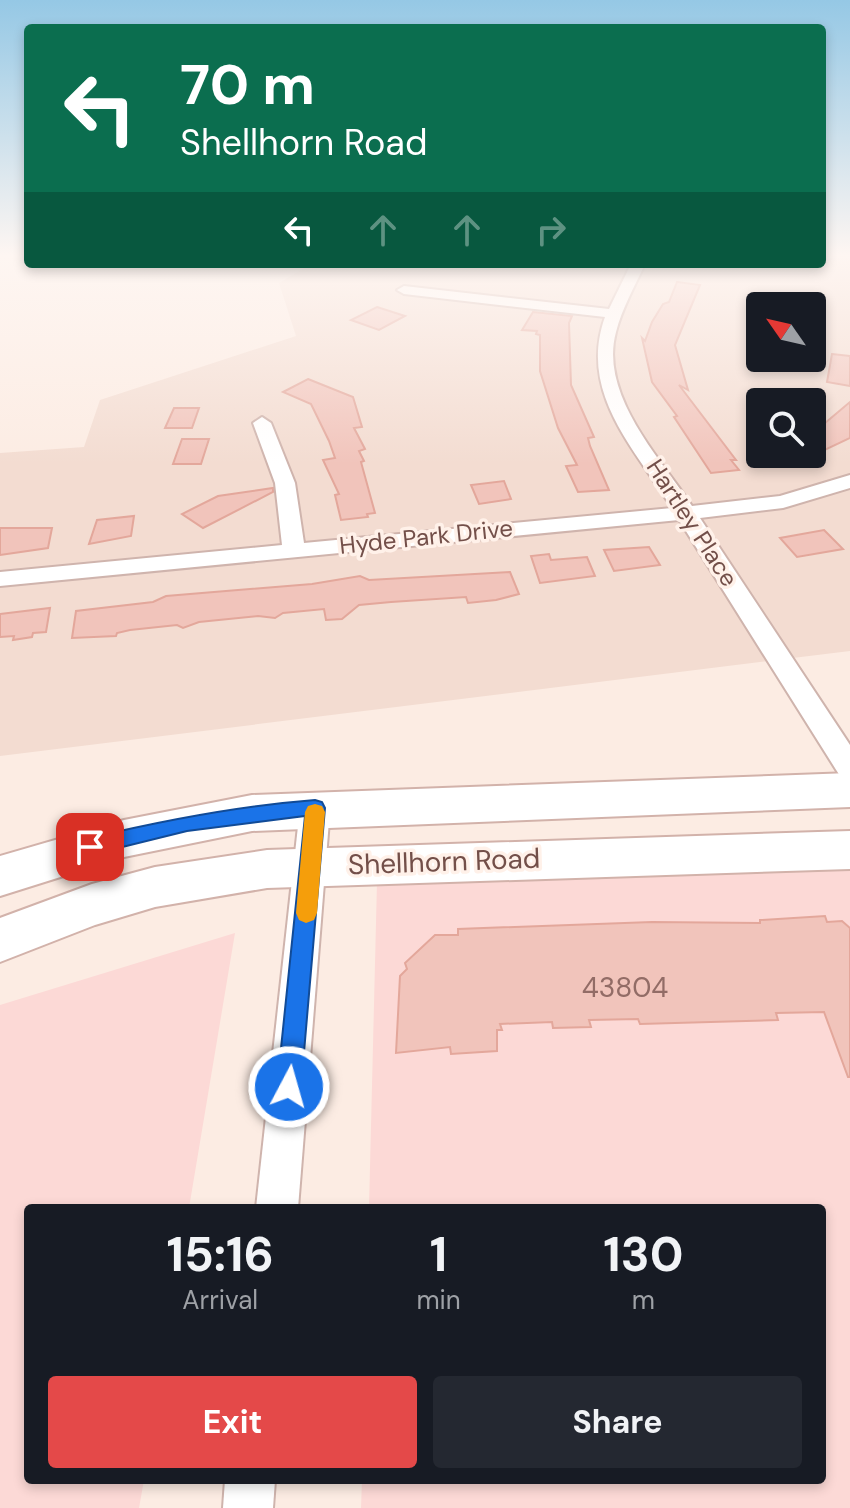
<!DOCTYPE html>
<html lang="en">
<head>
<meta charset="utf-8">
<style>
	:root { --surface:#171b24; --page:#242831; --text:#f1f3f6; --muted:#9ea1a6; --accent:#e44949 }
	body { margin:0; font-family:"DM Sans",sans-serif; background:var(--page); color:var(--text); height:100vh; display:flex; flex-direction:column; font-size:30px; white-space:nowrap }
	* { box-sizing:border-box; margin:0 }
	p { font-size:26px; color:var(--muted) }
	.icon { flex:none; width:44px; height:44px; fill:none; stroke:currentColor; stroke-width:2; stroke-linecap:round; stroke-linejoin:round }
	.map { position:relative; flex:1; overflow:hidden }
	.drawer { position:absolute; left:24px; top:1204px; width:802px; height:280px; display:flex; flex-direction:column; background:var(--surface); border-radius:8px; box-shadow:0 4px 12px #0003 }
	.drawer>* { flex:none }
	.guide { position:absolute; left:24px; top:24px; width:802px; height:244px; border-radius:8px; box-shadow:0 4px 12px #0003; background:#0b6e4f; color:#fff; overflow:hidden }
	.needle { width:52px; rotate:304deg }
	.tools { position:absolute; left:746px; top:292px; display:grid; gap:16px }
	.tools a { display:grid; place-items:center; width:80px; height:80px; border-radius:8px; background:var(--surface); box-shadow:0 4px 12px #0003; font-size:40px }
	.pin { position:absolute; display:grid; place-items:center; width:68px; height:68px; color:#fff; margin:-34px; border-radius:16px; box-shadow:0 4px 12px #0006 }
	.me { position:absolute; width:88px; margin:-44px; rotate:6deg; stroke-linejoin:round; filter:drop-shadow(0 0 6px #0008) }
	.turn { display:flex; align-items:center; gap:28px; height:168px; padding:0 24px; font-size:36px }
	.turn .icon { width:104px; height:104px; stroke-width:2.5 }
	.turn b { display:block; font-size:56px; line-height:68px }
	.lanes { display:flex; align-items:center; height:76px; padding:0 24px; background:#0003; justify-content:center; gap:40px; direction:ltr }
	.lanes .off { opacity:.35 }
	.eta { display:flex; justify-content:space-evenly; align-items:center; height:136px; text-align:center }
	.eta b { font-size:48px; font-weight:700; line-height:56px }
	.action { display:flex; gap:16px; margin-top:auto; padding:16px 24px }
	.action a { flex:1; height:92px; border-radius:8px; background:var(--accent); color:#fff; font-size:32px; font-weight:700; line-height:92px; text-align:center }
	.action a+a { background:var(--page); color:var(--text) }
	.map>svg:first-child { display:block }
	.residential { fill:#f3dcd1; fill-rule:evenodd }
	.commercial { fill:#fcd9d6 }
	.building { fill:#f1c4bb; stroke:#e3a79b; stroke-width:2 }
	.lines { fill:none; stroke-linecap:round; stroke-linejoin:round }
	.street-casing { stroke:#cfb4ad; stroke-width:4 }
	.secondary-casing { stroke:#d2b2aa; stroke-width:4 }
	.street { fill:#fff; fill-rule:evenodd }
	.secondary { fill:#fff; fill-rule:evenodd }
	.route { fill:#1a73e8; stroke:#114b97; stroke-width:2 }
	.slow { fill:#f59e0b }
	.labels { text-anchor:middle; stroke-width:7; stroke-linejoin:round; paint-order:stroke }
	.far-street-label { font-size:24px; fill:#734f49; stroke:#fff1e9 }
	.street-label { font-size:28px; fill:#734f49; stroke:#fff1e9 }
	.near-number-label { font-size:28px; fill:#926c66 }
</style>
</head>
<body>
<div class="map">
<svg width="850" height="1508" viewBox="0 0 850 1508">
	<rect width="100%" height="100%" fill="#fcece3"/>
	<path class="residential" d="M822 253H850V651L0 756V453L84 447 100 400 296 336 279 283 311 264H822ZM760 306H812V358H760ZM760 402H812V454H760Z"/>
	<g class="commercial">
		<polygon points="850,870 850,1508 361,1508 362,1480 822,1480 822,1208 369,1208 377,882"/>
		<polygon points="235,933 189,1208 28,1208 28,1480 144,1480 139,1508 0,1508 0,1005"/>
	</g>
	<g class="building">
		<polygon points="677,282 700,285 675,345 688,390 679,385 736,460 731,460 739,470 711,473 674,417 677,416 652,382 642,338 645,341 652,322 663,304 669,302"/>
		<polygon points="377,307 405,316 379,330 351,320"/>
		<polygon points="533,312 572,316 569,323 571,385 594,437 588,438 590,446 609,490 578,492 566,466 577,465 558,428 540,371 540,335 536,334 537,331 522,330"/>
		<polygon points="832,354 850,356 850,386 827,382"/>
		<polygon points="308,379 353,397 362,427 354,428 365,449 359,451 364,461 361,462 375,513 367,514 368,517 341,520 335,495 339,494 323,460 335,458 329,441 311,404 283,392"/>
		<polygon points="850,402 850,438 812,456 812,434"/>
		<polygon points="174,408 199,408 192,428 165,428"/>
		<polygon points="182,439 209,439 201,464 173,464"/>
		<polygon points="504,481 511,499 479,504 471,485"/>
		<polygon points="273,488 273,492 203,528 182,514 218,496"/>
		<polygon points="134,516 131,536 89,544 97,520"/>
		<polygon points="0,528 52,528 48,548 0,555"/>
		<polygon points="824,530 843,549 797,557 780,538"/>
		<polygon points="649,547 660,565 614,571 604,550"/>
		<polygon points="549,554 551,560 587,557 595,576 540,583 531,556"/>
		<polygon points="510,572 519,594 496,600 468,603 466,597 391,602 359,605 342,619 326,620 324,609 283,613 275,618 258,616 199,622 183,628 177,625 130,630 117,633 116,636 72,638 76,611 153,602 166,596 312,584 360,576 369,580"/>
		<polygon points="50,608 46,632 33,633 32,637 13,640 14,636 0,637 0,614"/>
		<polygon points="825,916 827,922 842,921 850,928 850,1077 848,1077 824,1012 776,1013 778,1020 640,1024 638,1019 589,1020 591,1027 553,1028 552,1022 500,1024 502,1030 497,1030 497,1051 451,1054 450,1047 396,1053 400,976 407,969 405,963 435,935 458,935 458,929 652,922 760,923 760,920"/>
	</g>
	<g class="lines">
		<defs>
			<g id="street">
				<path d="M631 264H645C635 286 622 308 616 332 599 394 659 457 692 506L780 496 850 475V488L783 508 700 518 850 745V779L840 776 679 520 0 586V572L282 545 275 483 253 423 262 417 271 423 295 483 304 543 672 508C634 448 578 392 605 317L404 294 397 290 404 286 609 309Z"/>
				<polygon points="315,796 325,799 330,808 298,1208 256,1208 300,808 305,799"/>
				<polygon points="225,1480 275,1480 273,1508 223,1508"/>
			</g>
			<g id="secondary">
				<polygon points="850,773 850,807 252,831 124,857 0,896 0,856 124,820 252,795"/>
				<polygon points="850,831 850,869 267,888 155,907 95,925 0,962 0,918 92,884 155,867 267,850"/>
			</g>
		</defs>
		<use href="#street" class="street-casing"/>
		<use href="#secondary" class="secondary-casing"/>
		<use href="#street" class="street"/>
		<use href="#secondary" class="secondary"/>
	</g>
	<linearGradient id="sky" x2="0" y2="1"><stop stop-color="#95c8e5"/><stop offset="0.55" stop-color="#fef6f2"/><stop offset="1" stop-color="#fef6f2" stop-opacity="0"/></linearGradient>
	<rect width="850" height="464" fill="url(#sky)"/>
	<path class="route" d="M315 800 322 802 325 808 301 1087 298 1096 289 1100 281 1096 277 1087 305 816 187 831 90 855 83 853 80 847 83 841 90 838C165 820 238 806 315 800Z"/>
	<polygon class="slow" points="315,804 322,806 325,812 317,913 314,920 306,923 299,920 296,913 305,812 308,806"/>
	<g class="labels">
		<g class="far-street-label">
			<text transform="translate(692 523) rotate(57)" y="8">Hartley Place</text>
			<text transform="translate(426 537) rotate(-6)" y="8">Hyde Park Drive</text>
		</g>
		<g class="street-label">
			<text transform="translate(444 861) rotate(-2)" y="10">Shellhorn Road</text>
		</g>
		<g class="near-number-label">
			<text x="625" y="997">43804</text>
		</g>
	</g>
</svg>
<div class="tools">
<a><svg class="needle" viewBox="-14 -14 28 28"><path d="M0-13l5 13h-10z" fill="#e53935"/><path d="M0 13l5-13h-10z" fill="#9ea1a6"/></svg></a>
<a><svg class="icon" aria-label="search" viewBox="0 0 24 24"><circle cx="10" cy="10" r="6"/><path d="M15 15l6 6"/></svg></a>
</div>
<div class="pin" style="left:90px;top:847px;background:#d93025"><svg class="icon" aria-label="arrive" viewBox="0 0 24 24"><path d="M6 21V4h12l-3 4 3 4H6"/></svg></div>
<svg class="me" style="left:289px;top:1087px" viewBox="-20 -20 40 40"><circle r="17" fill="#1a73e8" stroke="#fff" stroke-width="3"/><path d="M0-11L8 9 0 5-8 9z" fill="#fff"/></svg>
<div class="guide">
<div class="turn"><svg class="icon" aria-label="left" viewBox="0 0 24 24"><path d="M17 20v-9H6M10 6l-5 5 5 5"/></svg><div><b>70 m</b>Shellhorn Road</div></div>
<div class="lanes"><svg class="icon" aria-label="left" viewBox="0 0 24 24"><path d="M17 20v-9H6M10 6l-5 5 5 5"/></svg><svg class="icon off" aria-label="ahead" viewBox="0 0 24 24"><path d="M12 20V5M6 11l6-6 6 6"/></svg><svg class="icon off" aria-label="ahead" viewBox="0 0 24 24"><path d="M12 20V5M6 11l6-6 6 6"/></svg><svg class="icon off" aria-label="right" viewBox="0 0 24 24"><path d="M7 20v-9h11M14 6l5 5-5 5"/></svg></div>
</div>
<section class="drawer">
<div class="eta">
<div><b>15:16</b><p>Arrival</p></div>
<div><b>1</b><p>min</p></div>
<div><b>130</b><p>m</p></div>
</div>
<div class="action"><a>Exit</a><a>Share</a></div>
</section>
</div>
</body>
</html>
